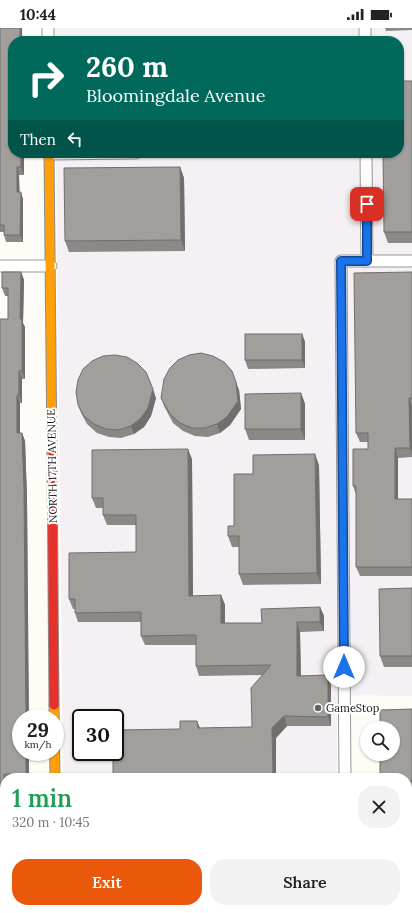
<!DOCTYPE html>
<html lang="en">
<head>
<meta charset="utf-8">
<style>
	:root { --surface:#fff; --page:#f2f2f2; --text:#222; --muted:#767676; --accent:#ea580c }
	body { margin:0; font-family:Lora,serif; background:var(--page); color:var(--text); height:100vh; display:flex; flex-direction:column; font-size:15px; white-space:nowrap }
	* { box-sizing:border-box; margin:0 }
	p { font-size:13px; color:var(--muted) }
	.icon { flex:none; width:22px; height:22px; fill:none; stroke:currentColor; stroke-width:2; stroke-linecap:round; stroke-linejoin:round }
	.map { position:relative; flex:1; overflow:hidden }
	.drawer { position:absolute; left:0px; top:745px; width:412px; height:140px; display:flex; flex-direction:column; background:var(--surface); border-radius:16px 16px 0 0; box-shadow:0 1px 3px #0004 }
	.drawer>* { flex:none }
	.banner { position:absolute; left:8px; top:8px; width:396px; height:122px; border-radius:16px; box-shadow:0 1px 3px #0004; background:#00695c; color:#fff; overflow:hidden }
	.fabs { position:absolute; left:360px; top:693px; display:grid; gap:8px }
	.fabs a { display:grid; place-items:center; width:40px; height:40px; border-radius:50%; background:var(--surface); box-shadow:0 1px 3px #0004; font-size:20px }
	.speed { position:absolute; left:12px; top:681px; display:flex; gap:8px; font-size:20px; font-weight:700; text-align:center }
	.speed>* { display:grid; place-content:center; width:52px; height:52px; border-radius:50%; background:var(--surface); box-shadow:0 1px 3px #0004; line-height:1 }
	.speed small { font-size:10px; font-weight:400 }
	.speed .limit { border:2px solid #111; border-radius:6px; background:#fff; color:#111 }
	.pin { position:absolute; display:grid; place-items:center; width:34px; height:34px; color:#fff; margin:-17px; border-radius:8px; box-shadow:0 2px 6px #0006 }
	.me { position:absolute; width:44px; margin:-22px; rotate:0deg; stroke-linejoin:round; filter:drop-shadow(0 0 3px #0008) }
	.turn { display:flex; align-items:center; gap:14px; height:84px; padding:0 12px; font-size:18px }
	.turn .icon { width:52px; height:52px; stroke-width:2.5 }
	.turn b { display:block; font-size:28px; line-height:34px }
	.then { display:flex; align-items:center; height:38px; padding:0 12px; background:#0003; gap:8px; font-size:15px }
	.round { display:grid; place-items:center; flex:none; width:42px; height:42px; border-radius:16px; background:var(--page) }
	.head { display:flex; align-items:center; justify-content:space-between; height:68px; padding:0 12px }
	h1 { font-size:24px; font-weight:600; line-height:30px; color:#1e9e55 }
	.button { display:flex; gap:8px; margin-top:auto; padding:8px 12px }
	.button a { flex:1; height:46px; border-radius:16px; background:var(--accent); color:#fff; font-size:16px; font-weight:600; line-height:46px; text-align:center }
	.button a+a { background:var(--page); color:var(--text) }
	.status { display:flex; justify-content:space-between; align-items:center; height:28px; padding:0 20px; background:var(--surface); direction:ltr }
	.status svg { height:11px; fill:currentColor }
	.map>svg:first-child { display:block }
	.industrial { fill:#f5f0f3; fill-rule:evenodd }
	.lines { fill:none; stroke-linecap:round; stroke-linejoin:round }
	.street-casing { stroke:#979795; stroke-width:13 }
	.fast-casing { stroke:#8e8d8b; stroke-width:11 }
	.slow-casing { stroke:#8e8d8b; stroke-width:11 }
	.jam-casing { stroke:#8e8d8b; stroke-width:11 }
	.street { stroke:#fffffe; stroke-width:11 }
	.fast { stroke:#30b455; stroke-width:9 }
	.slow { stroke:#ff9f0a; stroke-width:9 }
	.jam { stroke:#e5322d; stroke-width:9 }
	.wall { fill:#8a8986 }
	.shaded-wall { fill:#716f6d }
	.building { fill:#a19f9c; stroke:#716f6d }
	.route-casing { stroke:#114b97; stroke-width:10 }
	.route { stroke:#1a73e8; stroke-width:7 }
	.poi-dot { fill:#646362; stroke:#fff; stroke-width:1.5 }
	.labels { text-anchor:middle; stroke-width:4; stroke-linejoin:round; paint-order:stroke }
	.street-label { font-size:11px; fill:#111; stroke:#fff }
	.poi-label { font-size:11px; fill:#111; stroke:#fff; text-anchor:start }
</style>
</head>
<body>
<div class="status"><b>10:44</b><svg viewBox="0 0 49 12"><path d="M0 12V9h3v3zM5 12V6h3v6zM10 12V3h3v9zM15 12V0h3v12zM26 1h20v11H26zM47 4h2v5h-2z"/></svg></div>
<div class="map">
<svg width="412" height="885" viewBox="0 0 412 885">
	<rect width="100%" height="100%" fill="#fdfcf7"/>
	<path class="industrial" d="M55 0H412V668L337 667V750H63L56 125H399V13H55ZM81 690H115V724H81Z"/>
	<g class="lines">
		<defs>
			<g id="street">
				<polyline points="48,0 48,13"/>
				<polyline points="365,0 365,13"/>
				<polyline points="366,125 367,233"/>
				<polyline points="49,126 136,125"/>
				<polyline points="0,238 51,238"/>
				<polyline points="345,750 341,233 412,233"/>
			</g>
			<polyline id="fast" points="0,883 290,882"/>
			<g id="slow">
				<polyline points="49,125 52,428"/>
				<polyline points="54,677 55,750"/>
				<polyline points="407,862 412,862"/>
			</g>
			<g id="jam">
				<polyline points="52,428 54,677"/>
				<polyline points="0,863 5,863"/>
				<polyline points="290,882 412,882"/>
			</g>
		</defs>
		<use href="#street" class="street-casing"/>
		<use href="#fast" class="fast-casing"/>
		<use href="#slow" class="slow-casing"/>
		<use href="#jam" class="jam-casing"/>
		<use href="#street" class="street"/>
		<use href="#fast" class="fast"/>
		<use href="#slow" class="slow"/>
		<use href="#jam" class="jam"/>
	</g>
	<g class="wall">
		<polygon points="0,0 22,0 24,147 19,147 19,164 23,171 23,214 6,214 4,207 4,204 0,204"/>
		<polygon points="385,0 412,0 412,2 386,3"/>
		<polygon points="412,53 412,215 388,215 384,204"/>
		<polygon points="180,139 184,150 185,223 69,224 65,213"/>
		<polygon points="21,244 24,252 23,295 25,299 25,351 22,351 22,375 20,375 20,405 22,405 25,413 27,470 29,750 5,750 5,795 2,795 2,824 0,824 0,291 8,291 8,268 5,268 2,260"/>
		<polygon points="412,244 412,429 398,430 398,471 412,471 412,548 360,548 356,539 356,466 353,458 368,421 368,414 360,414 356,405"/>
		<polygon points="302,306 305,314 305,340 248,341 245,332"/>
		<polygon points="239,362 241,381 230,397 220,405 208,409 195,408 183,403 173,395 164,378 161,370"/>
		<polygon points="301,365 305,376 305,412 249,412 245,401"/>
		<polygon points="156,370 151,388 144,399 134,406 121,410 109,409 97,405 87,396 81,385 78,377"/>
		<polygon points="192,431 193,568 221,567 225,577 225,595 262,595 320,579 324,588 324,603 300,604 301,648 331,657 331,698 287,698 276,710 180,701 197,693 200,700 252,699 262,647 199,648 196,638 196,617 145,617 141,608 141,594 78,594 75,585 75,581 73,581 69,571 136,524 136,497 107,497 103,487 103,480 96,480 92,470"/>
		<polygon points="319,437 321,556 243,557 239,546 239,519 232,519 228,508 234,498 253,446"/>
		<polygon points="412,560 412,639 384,639 380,628"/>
		<polygon points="412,681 412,759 407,759 407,750 381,750 380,746"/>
	</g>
	<g class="shaded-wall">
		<rect x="20" y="0" width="2" height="13"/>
		<polygon points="21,125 24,125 24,147 21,139"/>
		<polygon points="17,139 19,147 20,171 17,164"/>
		<polygon points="180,139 184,150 185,223 181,212"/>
		<polygon points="21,164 23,171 23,214 20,207"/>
		<polygon points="21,244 24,252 23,295 25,299 25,351 22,343 20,291"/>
		<polygon points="302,306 305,314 305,340 302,332"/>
		<polygon points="19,343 22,351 22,375 19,367"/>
		<polygon points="236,354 239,362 241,381 230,397 220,405 217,396"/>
		<polygon points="153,361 156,370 151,388 144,399 134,406 131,398"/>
		<polygon points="301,365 305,376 305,412 301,401"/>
		<polygon points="17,367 20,375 20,413 17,405"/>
		<polygon points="409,370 412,379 412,426 410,420"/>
		<polygon points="22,405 25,413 27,470 29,690 26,690"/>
		<polygon points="395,420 398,430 398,480 395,471"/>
		<polygon points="188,421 192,431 193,577 189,568"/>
		<polygon points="315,426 319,437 321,556 317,545"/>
		<polygon points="221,567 225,577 225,605 221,595"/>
		<polygon points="320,579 324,588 324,603 320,594"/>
		<polygon points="297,594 300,604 301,658 297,648"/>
		<polygon points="328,647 331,657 331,698 328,689"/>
		<polygon points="284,688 287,698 276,710 276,750 273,750 272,700"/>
		<polygon points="197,693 201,703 198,700"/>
		<polygon points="26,724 29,724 29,750 27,750 26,746"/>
		<polygon points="4,746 5,750 5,767 4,764"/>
		<polygon points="0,790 2,795 2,824 0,820"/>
	</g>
	<g class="building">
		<polygon points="0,0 20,0 20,13 13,13 13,125 21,125 21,139 17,139 17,164 21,164 20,207 4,207 4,197 0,197"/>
		<polygon points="399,53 412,53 412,204 384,204 383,125 399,125"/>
		<polygon points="180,139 181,212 65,213 64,140"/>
		<polygon points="2,244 21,244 20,291 22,291 22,343 19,343 19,367 17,367 17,405 22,405 24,462 26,690 21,690 21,724 26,724 26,746 4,746 4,764 5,764 5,784 4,784 4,787 0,787 0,291 8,291 8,260 2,260"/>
		<polygon points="412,244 412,370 409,370 410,420 395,420 395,471 412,471 412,539 356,539 356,458 353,458 353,421 368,421 368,405 356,405 354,245"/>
		<rect x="245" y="306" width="57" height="26"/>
		<polygon points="201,325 213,328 224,334 232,343 236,354 238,373 227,389 217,396 205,400 192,400 180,395 170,386 161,370 164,351 170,340 178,332 189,327"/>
		<polygon points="115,327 127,329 137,335 146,344 153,361 148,380 141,390 131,398 118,402 106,401 94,396 84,388 78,377 76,364 78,352 83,341 92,333 103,328"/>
		<polygon points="301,365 301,401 245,401 245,366"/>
		<polygon points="188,421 189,568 221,567 221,595 262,595 261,581 320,579 320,594 297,594 297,648 328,647 328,689 284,688 272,700 273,750 113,750 113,724 115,724 115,702 180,701 180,693 197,693 198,700 252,699 251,660 271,637 196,638 196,607 141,608 141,584 75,585 75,571 69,571 69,525 136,524 136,487 103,487 103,470 92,470 92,422"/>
		<polygon points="315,426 317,545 239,546 239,508 228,508 228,498 234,498 234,446 253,446 253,427"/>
		<polygon points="412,560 412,628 380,628 379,561"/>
		<polygon points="412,681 412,753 407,753 407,750 383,750 380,746 380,726 393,726 393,700 380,700 380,682"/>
	</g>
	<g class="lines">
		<defs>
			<polyline id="route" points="344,639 341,233 367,233 367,176"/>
		</defs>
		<use href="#route" class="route-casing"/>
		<use href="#route" class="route"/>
	</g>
	<circle class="poi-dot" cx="318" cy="680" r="4"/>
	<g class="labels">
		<g class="street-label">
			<text transform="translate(52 438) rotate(-91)" y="4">NORTH 17TH AVENUE</text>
		</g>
		<g class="poi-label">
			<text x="326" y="684">GameStop</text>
		</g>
	</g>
</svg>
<div class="fabs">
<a><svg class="icon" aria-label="search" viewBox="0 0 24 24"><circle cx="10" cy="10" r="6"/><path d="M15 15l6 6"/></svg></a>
</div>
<div class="speed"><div>29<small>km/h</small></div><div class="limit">30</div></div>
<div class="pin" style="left:367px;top:176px;background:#d93025"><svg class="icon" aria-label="arrive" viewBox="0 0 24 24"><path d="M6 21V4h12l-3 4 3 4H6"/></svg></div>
<svg class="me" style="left:344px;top:639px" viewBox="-20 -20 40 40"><circle r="19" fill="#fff"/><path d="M0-13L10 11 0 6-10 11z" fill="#1a73e8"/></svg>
<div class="banner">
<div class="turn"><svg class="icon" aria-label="right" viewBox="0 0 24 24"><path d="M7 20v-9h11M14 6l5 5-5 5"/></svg><div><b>260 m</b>Bloomingdale Avenue</div></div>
<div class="then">Then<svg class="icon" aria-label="left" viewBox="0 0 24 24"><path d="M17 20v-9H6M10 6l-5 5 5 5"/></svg></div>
</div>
<section class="drawer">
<div class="head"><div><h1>1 min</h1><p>320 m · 10:45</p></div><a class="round"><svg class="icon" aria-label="close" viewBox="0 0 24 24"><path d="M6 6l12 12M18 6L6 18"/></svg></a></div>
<div class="button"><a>Exit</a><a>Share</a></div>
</section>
</div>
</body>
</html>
